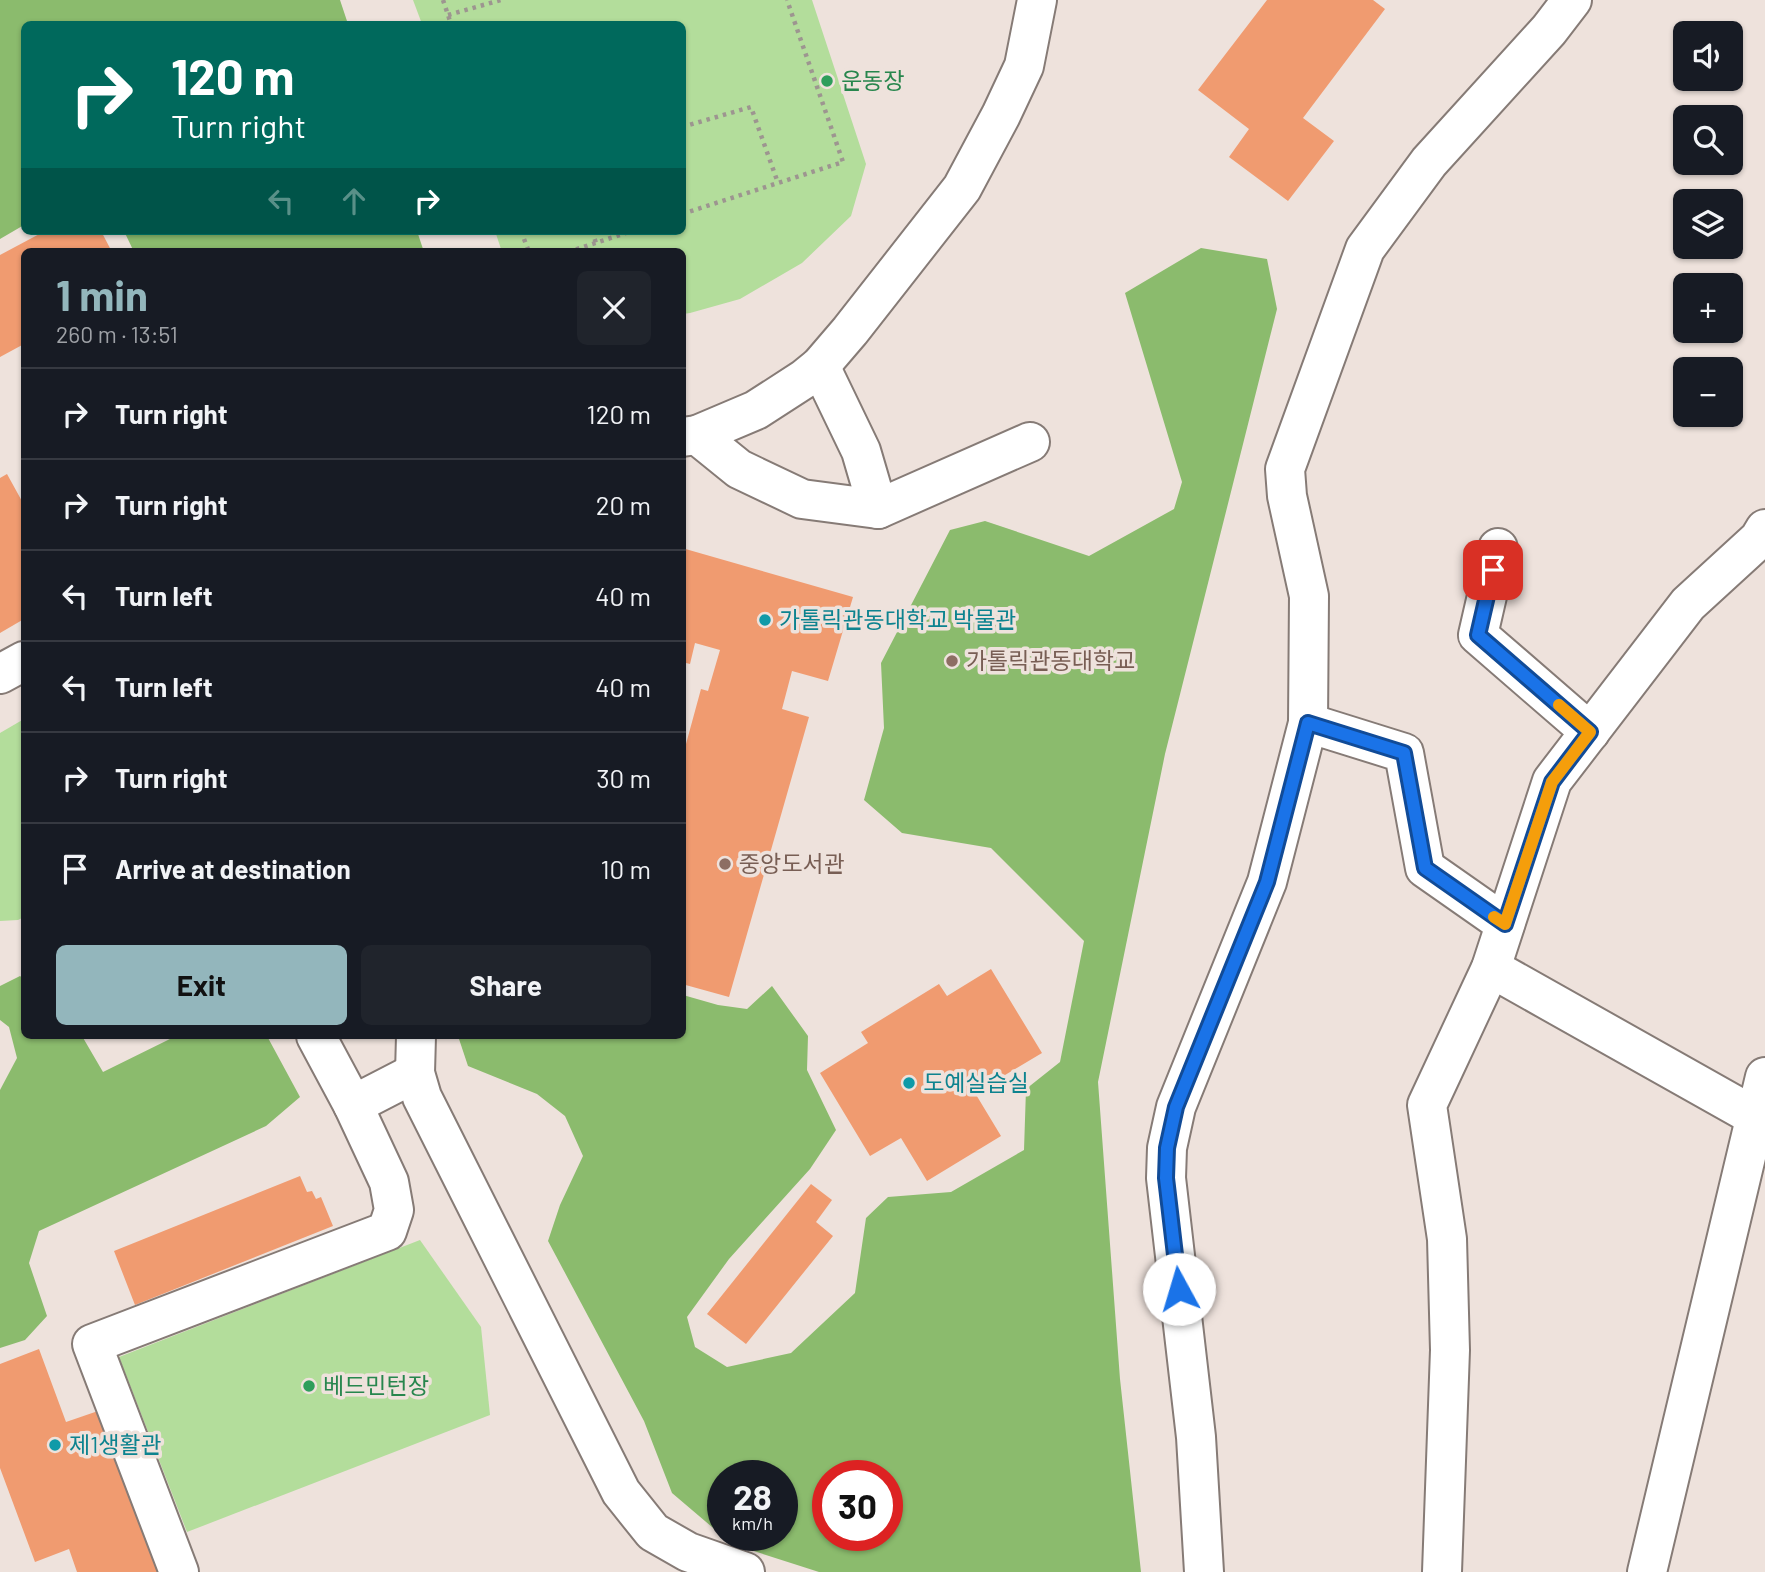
<!DOCTYPE html>
<html lang="en">
<head>
<meta charset="utf-8">
<style>
	:root { --surface:#171b24; --page:#20242c; --text:#f1f3f6; --muted:#9ea1a6; --line:#363941; --accent:#93b6bc }
	body { margin:0; font-family:Barlow,"Noto Sans KR",sans-serif; background:var(--page); color:var(--text); height:100vh; display:flex; flex-direction:column; font-size:26px; white-space:nowrap }
	* { box-sizing:border-box; margin:0 }
	p { font-size:23px; color:var(--muted) }
	.icon { flex:none; width:38px; height:38px; fill:none; stroke:currentColor; stroke-width:2; stroke-linecap:round; stroke-linejoin:round }
	.map { position:relative; flex:1; overflow:hidden }
	.sheet { position:absolute; left:21px; top:248px; width:665px; height:791px; display:flex; flex-direction:column; background:var(--surface); border-radius:10px; box-shadow:0 2px 5px #0004 }
	.sheet>* { flex:none }
	.hud { position:absolute; left:21px; top:21px; width:665px; height:214px; border-radius:10px; box-shadow:0 2px 5px #0004; background:#00695c; color:#fff; overflow:hidden }
	.fabs { position:absolute; left:1673px; top:21px; display:grid; gap:14px }
	.fabs a { display:grid; place-items:center; width:70px; height:70px; border-radius:10px; background:var(--surface); box-shadow:0 2px 5px #0004; font-size:35px }
	.speed { position:absolute; left:707px; top:1460px; display:flex; gap:14px; font-size:35px; font-weight:700; text-align:center }
	.speed>* { display:grid; place-content:center; width:91px; height:91px; border-radius:50%; background:var(--surface); box-shadow:0 2px 5px #0004; line-height:1 }
	.speed small { font-size:18px; font-weight:400 }
	.speed .limit { border:10px solid #d22; background:#fff; color:#111 }
	.pin { position:absolute; display:grid; place-items:center; width:60px; height:60px; color:#fff; margin:-30px; border-radius:14px; box-shadow:0 4px 10px #0006 }
	.me { position:absolute; width:77px; margin:-38px; rotate:354deg; stroke-linejoin:round; filter:drop-shadow(0 0 5px #0008) }
	.turn { display:flex; align-items:center; gap:24px; height:147px; padding:0 35px; font-size:32px }
	.turn .icon { width:91px; height:91px; stroke-width:2.5 }
	.turn b { display:block; font-size:49px; line-height:60px }
	.lanes { display:flex; align-items:center; height:66px; padding:0 35px; background:#0003; justify-content:center; gap:35px; direction:ltr }
	.lanes .off { opacity:.35 }
	.round { display:grid; place-items:center; flex:none; width:74px; height:74px; border-radius:10px; background:var(--page) }
	.overview { display:flex; align-items:center; justify-content:space-between; height:119px; padding:0 35px }
	h1 { font-size:42px; font-weight:700; line-height:52px; color:var(--accent) }
	.button { display:flex; gap:14px; margin-top:auto; padding:14px 35px }
	.button a { flex:1; height:80px; border-radius:10px; background:var(--accent); color:#111; font-size:28px; font-weight:700; line-height:80px; text-align:center }
	.button a+a { background:var(--page); color:var(--text) }
	ul { padding:0; list-style:none }
	li { display:flex; align-items:center; gap:21px; height:91px; padding:0 35px; border-top:2px solid var(--line) }
	li div { flex:1 }
	li b { display:block; font-size:26px }
	li em { font-style:normal }
	.map>svg:first-child { display:block }
	.green { fill:#b3dd9b }
	.forest { fill:#8bbb6d; fill-rule:evenodd }
	.building { fill:#f09b70 }
	.lines { fill:none; stroke-linecap:round; stroke-linejoin:round }
	.minor-casing { stroke:#867b76; stroke-width:42 }
	.path { stroke:#9d9590; stroke-width:4.5; stroke-dasharray:3.5 5; stroke-linecap:butt }
	.minor { stroke:#fff; stroke-width:38 }
	.route-casing { stroke:#114b97; stroke-width:18 }
	.route { stroke:#1a73e8; stroke-width:12 }
	.slow { stroke:#f59e0b; stroke-width:12 }
	.leisure-dot { fill:#2e9e5b; stroke:#eee2dc; stroke-width:2.5 }
	.culture-dot { fill:#0f9aa8; stroke:#eee2dc; stroke-width:2.5 }
	.education-dot { fill:#8d6e63; stroke:#eee2dc; stroke-width:2.5 }
	.labels { text-anchor:middle; stroke-width:7; stroke-linejoin:round; paint-order:stroke }
	.leisure-label { font-size:23px; fill:#27864d; stroke:#eee2dc; text-anchor:start }
	.culture-label { font-size:23px; fill:#0d838f; stroke:#eee2dc; text-anchor:start }
	.education-label { font-size:23px; fill:#785e54; stroke:#eee2dc; text-anchor:start }
</style>
</head>
<body>
<div class="map">
<svg width="1765" height="1572" viewBox="0 0 1765 1572">
	<rect width="100%" height="100%" fill="#eee2dc"/>
	<g class="green">
		<polygon points="413,0 812,0 866,164 851,216 802,263 740,299 690,313 683,314 682,252 502,252 495,231 682,231 682,24 422,24"/>
		<polygon points="24,719 24,917 18,920 0,921 0,733"/>
		<polygon points="420,1240 481,1327 490,1415 187,1532 119,1357"/>
	</g>
	<g class="forest">
		<polygon points="0,0 340,0 348,24 24,24 24,225 0,239"/>
		<polygon points="124,231 417,231 424,252 134,252"/>
		<path d="M1201 248 1267 259 1277 309 1165 754 1098 1082 1120 1379 1141 1572H819L732 1544 672 1493 644 1421 548 1241 560 1205 583 1156 565 1116 537 1094 468 1066 458 1036H682L683 995 718 1005 747 1009 772 986 808 1036 807 1070 836 1130 810 1169 729 1259 687 1317 695 1347 727 1367 791 1353 855 1293 866 1218 888 1197 951 1192 1024 1150 1026 1089 1060 1062 1084 941 991 848 902 833 864 800 884 728 881 663 950 530 985 521 1089 556 1174 509 1182 482 1125 293ZM723 1475H782V1535H723ZM828 1475H887V1535H828Z"/>
		<polygon points="20,976 24,979 24,1036 82,1036 103,1072 176,1036 267,1036 300,1097 266,1126 39,1231 29,1263 47,1316 25,1340 0,1348 0,1090 17,1058 9,1027 0,1020 0,986"/>
	</g>
	<g class="building">
		<polygon points="1267,0 1373,0 1385,9 1303,118 1334,141 1288,201 1229,157 1249,129 1198,90"/>
		<polygon points="45,231 101,231 112,252 24,252 24,344 0,357 0,255"/>
		<polygon points="7,474 23,503 24,502 24,619 0,633 0,478"/>
		<polygon points="682,548 853,597 828,681 792,671 782,709 809,717 729,997 682,984 682,743 686,744 701,689 708,691 720,650 695,643 690,664 682,662"/>
		<polygon points="991,969 1042,1053 975,1093 1001,1136 927,1181 901,1138 870,1156 820,1073 868,1043 861,1032 939,984 947,996"/>
		<polygon points="300,1176 307,1192 312,1191 316,1199 321,1197 333,1226 135,1305 114,1251"/>
		<polygon points="811,1184 832,1200 816,1222 833,1236 746,1344 707,1314"/>
		<polygon points="39,1349 66,1422 98,1411 158,1572 77,1572 69,1549 35,1562 0,1468 0,1364"/>
	</g>
	<g class="lines">
		<defs>
			<g id="minor">
				<polyline points="697,435 739,469 802,499 878,509 861,451 820,366"/>
				<polyline points="682,437 697,435 756,410 804,379 820,366 850,331 962,188 1001,115 1024,66 1037,0"/>
				<polyline points="878,509 1030,442"/>
				<polyline points="1498,548 1478,635 1590,732"/>
				<polyline points="0,674 24,661"/>
				<polyline points="1308,723 1404,753 1425,868 1505,924"/>
				<polyline points="1491,968 1754,1116"/>
				<polyline points="316,1036 353,1105"/>
				<polyline points="416,1036 415,1073 422,1097 621,1492 653,1532 688,1552 745,1572"/>
				<polyline points="179,1572 92,1344 387,1231 394,1210 389,1182 353,1105 415,1073"/>
				<polyline points="1204,1572 1196,1437 1166,1178 1167,1148 1176,1107 1267,882 1308,723 1309,596 1287,496 1285,469 1365,249 1429,162 1549,30 1572,0"/>
				<polyline points="1442,1572 1450,1350 1447,1239 1427,1105 1491,968 1552,781 1688,604 1759,539 1765,529"/>
				<polyline points="1647,1572 1765,1077"/>
			</g>
		</defs>
		<use href="#minor" class="minor-casing"/>
		<g class="path">
			<polyline points="443,0 451,24"/>
			<polyline points="448,15 501,0"/>
			<polyline points="682,127 751,107 778,183"/>
			<polyline points="682,214 843,162 787,0"/>
			<polyline points="521,231 529,252"/>
			<polyline points="592,231 596,243"/>
			<polyline points="568,252 632,231"/>
		</g>
		<use href="#minor" class="minor"/>
	</g>
	<g class="lines">
		<defs>
			<polyline id="route" points="1179,1289 1166,1178 1167,1148 1176,1107 1267,882 1308,723 1404,753 1425,868 1505,924 1552,782 1590,732 1478,635 1493,570"/>
		</defs>
		<use href="#route" class="route-casing"/>
		<use href="#route" class="route"/>
		<polyline class="slow" points="1494,917 1505,924 1552,782 1590,732 1559,705"/>
	</g>
	<g class="leisure-dot">
		<circle cx="827" cy="81" r="7"/>
		<circle cx="309" cy="1386" r="7"/>
	</g>
	<g class="culture-dot">
		<circle cx="765" cy="620" r="7"/>
		<circle cx="909" cy="1083" r="7"/>
		<circle cx="55" cy="1445" r="7"/>
	</g>
	<g class="education-dot">
		<circle cx="952" cy="661" r="7"/>
		<circle cx="725" cy="864" r="7"/>
	</g>
	<g class="labels">
		<g class="leisure-label">
			<text x="841" y="89">운동장</text>
			<text x="323" y="1394">베드민턴장</text>
		</g>
		<g class="culture-label">
			<text x="779" y="628">가톨릭관동대학교 박물관</text>
			<text x="923" y="1091">도예실습실</text>
			<text x="69" y="1453">제1생활관</text>
		</g>
		<g class="education-label">
			<text x="966" y="669">가톨릭관동대학교</text>
			<text x="739" y="872">중앙도서관</text>
		</g>
	</g>
</svg>
<div class="fabs">
<a><svg class="icon" aria-label="sound" viewBox="0 0 24 24"><path d="M4 9h4l5-4v14l-5-4H4zM17 9q2 3 0 6"/></svg></a>
<a><svg class="icon" aria-label="search" viewBox="0 0 24 24"><circle cx="10" cy="10" r="6"/><path d="M15 15l6 6"/></svg></a>
<a><svg class="icon" aria-label="layers" viewBox="0 0 24 24"><path d="M12 4l9 5-9 5-9-5zM3 14l9 5 9-5"/></svg></a>
<a>+</a>
<a>−</a>
</div>
<div class="speed"><div>28<small>km/h</small></div><div class="limit">30</div></div>
<div class="pin" style="left:1493px;top:570px;background:#d93025"><svg class="icon" aria-label="arrive" viewBox="0 0 24 24"><path d="M6 21V4h12l-3 4 3 4H6"/></svg></div>
<svg class="me" style="left:1179px;top:1289px" viewBox="-20 -20 40 40"><circle r="19" fill="#fff"/><path d="M0-13L10 11 0 6-10 11z" fill="#1a73e8"/></svg>
<div class="hud">
<div class="turn"><svg class="icon" aria-label="right" viewBox="0 0 24 24"><path d="M7 20v-9h11M14 6l5 5-5 5"/></svg><div><b>120 m</b>Turn right</div></div>
<div class="lanes"><svg class="icon off" aria-label="left" viewBox="0 0 24 24"><path d="M17 20v-9H6M10 6l-5 5 5 5"/></svg><svg class="icon off" aria-label="ahead" viewBox="0 0 24 24"><path d="M12 20V5M6 11l6-6 6 6"/></svg><svg class="icon" aria-label="right" viewBox="0 0 24 24"><path d="M7 20v-9h11M14 6l5 5-5 5"/></svg></div>
</div>
<section class="sheet">
<div class="overview"><div><h1>1 min</h1><p>260 m · 13:51</p></div><a class="round"><svg class="icon" aria-label="close" viewBox="0 0 24 24"><path d="M6 6l12 12M18 6L6 18"/></svg></a></div>
<ul>
<li><svg class="icon" aria-label="right" viewBox="0 0 24 24"><path d="M7 20v-9h11M14 6l5 5-5 5"/></svg><div><b>Turn right</b></div><em>120 m</em></li>
<li><svg class="icon" aria-label="right" viewBox="0 0 24 24"><path d="M7 20v-9h11M14 6l5 5-5 5"/></svg><div><b>Turn right</b></div><em>20 m</em></li>
<li><svg class="icon" aria-label="left" viewBox="0 0 24 24"><path d="M17 20v-9H6M10 6l-5 5 5 5"/></svg><div><b>Turn left</b></div><em>40 m</em></li>
<li><svg class="icon" aria-label="left" viewBox="0 0 24 24"><path d="M17 20v-9H6M10 6l-5 5 5 5"/></svg><div><b>Turn left</b></div><em>40 m</em></li>
<li><svg class="icon" aria-label="right" viewBox="0 0 24 24"><path d="M7 20v-9h11M14 6l5 5-5 5"/></svg><div><b>Turn right</b></div><em>30 m</em></li>
<li><svg class="icon" aria-label="arrive" viewBox="0 0 24 24"><path d="M6 21V4h12l-3 4 3 4H6"/></svg><div><b>Arrive at destination</b></div><em>10 m</em></li>
</ul>
<div class="button"><a>Exit</a><a>Share</a></div>
</section>
</div>
</body>
</html>
